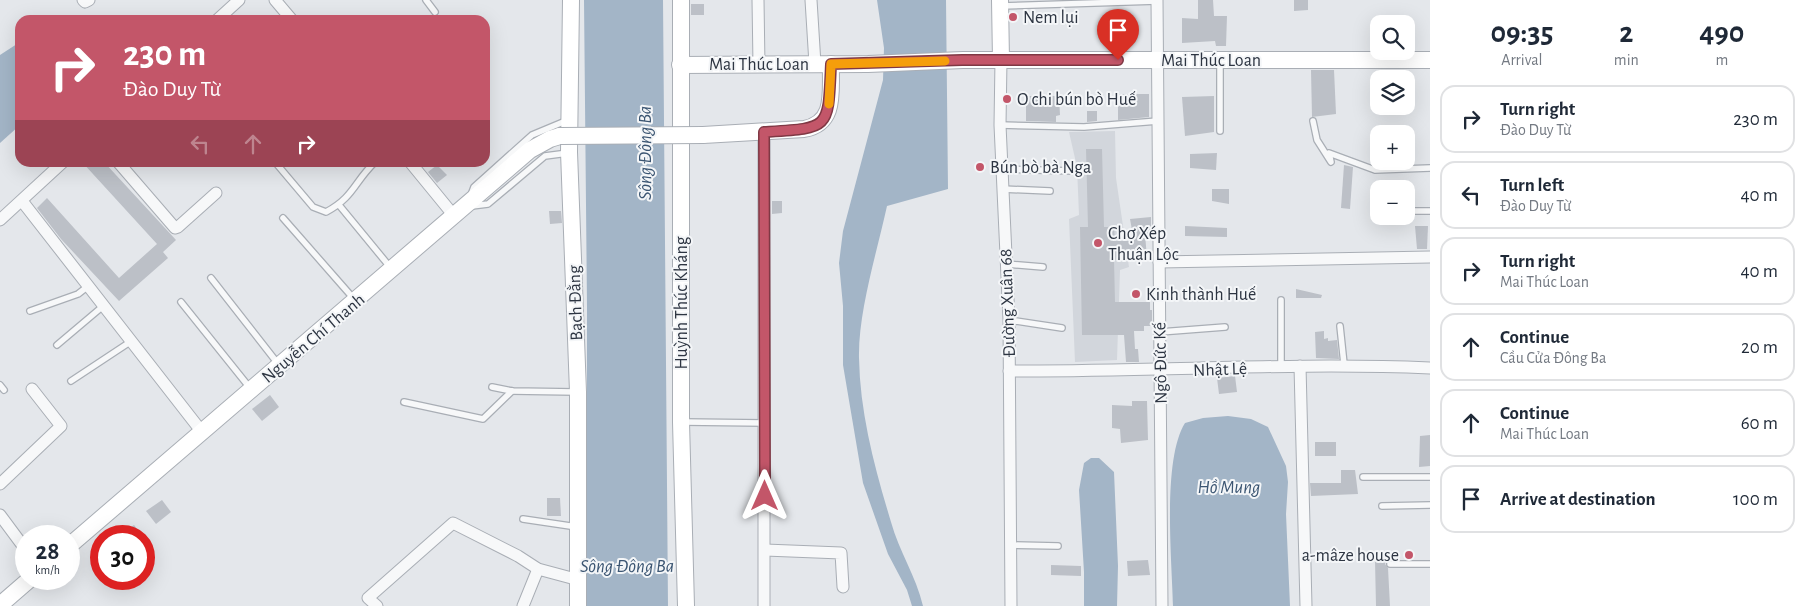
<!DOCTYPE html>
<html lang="en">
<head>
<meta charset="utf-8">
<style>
	:root { --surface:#fff; --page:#f6f6f7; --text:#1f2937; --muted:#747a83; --line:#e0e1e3 }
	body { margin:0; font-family:"Alegreya Sans",sans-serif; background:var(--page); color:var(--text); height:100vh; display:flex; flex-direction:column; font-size:19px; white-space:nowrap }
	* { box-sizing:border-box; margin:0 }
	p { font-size:16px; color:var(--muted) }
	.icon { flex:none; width:28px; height:28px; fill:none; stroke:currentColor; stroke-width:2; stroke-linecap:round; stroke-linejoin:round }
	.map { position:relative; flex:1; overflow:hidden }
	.sheet { display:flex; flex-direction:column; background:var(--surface); width:375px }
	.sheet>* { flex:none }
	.hud { position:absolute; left:15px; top:15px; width:475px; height:152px; border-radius:15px; box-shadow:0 5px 20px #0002; background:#c35669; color:#fff; overflow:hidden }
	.fabs { position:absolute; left:1370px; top:15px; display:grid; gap:10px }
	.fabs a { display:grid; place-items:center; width:45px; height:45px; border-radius:10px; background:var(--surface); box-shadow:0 5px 20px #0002; font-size:25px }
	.speed { position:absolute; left:15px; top:525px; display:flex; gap:10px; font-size:25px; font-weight:700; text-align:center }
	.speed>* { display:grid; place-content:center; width:65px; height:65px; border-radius:50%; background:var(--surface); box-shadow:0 5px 20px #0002; line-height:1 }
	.speed small { font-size:12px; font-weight:400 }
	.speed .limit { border:8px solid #d22; background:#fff; color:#111 }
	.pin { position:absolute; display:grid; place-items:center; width:42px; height:42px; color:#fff; margin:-51px -21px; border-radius:50% 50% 50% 0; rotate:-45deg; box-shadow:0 0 5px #0007 }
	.pin .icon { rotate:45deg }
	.me { position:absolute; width:55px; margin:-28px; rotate:0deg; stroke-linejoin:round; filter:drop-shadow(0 0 4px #0008) }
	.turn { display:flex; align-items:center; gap:18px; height:105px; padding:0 25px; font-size:22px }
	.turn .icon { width:65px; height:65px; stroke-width:2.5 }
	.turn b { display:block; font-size:35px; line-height:42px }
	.lanes { display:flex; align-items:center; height:48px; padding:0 25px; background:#0003; justify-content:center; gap:25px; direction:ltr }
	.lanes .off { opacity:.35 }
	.eta { display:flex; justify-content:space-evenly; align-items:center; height:85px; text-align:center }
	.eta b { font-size:30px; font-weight:700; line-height:35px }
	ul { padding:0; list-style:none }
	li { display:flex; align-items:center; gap:15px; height:68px; margin:0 10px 8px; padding:0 15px; border:2px solid var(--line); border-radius:15px }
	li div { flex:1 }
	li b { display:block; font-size:19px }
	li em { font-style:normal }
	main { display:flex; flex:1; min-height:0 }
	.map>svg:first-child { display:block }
	.built { fill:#d2d6dc }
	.water { fill:#a3b5c7 }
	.building { fill:#bcc0c7 }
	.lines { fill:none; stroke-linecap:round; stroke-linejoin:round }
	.lane-casing { stroke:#a9aeb5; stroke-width:8 }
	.street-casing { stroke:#a9aeb5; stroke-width:13 }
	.secondary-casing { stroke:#a9aeb5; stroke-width:18 }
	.lane { stroke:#f7f8f9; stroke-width:5.5 }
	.street { stroke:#f7f8f9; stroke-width:11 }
	.secondary { stroke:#fff; stroke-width:16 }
	.secondary-bridge-casing { stroke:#a9aeb5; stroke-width:18; stroke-linecap:butt }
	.secondary-bridge { stroke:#fff; stroke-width:16 }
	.route-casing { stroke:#7f3844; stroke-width:12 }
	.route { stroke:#c35669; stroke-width:9 }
	.slow { stroke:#f59e0b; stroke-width:9 }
	.poi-dot { fill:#c35669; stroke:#f4f6f8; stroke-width:2 }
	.labels { text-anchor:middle; stroke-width:4; stroke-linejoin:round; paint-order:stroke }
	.poi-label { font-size:18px; fill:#2d3542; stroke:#f4f6f8; text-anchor:start }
	.street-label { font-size:18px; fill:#2d3542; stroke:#f4f6f8 }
	.water-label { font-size:19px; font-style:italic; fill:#3b5572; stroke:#f4f6f8 }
</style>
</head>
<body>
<main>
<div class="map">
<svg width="1430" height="606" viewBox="0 0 1430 606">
	<rect width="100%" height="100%" fill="#e4e7eb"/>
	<polygon class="built" points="1115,131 1116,178 1129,267 1120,270 1117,360 1075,362 1069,219 1079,215 1077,167 1069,132"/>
	<g class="water">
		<polygon points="584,0 663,0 668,606 587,606 587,306"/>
		<path d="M877 0H946L948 189 887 206C877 252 858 312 859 358 860 414 875 469 891 522 899 551 916 576 923 606H912L907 590 888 554 863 483 843 365V306L839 263 843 231 883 80 884 48Z"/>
		<polygon points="20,42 20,125 0,143 0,55"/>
		<path d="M1228 416 1251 419 1268 427 1286 466 1288 482 1286 514 1290 606H1173C1172 560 1162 460 1185 423L1203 418Z"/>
		<polygon points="1091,458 1099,458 1114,472 1118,566 1117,606 1084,606 1084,572 1079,490 1084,463"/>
	</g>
	<g class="building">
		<polygon points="1198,0 1213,0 1214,16 1227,16 1226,46 1216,46 1215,41 1182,43 1182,18 1198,19"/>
		<polygon points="1294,0 1308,0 1308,10 1294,11"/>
		<rect x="691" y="4" width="13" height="11"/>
		<polygon points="1311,70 1334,70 1336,114 1312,117"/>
		<polygon points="1118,94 1149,94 1149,117 1118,120"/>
		<polygon points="1026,96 1059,96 1060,115 1056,116 1056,122 1026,121"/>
		<polygon points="1214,96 1214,132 1185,136 1182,97"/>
		<polygon points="1087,111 1097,111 1097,121 1087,122"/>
		<polygon points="1086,149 1102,149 1104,227 1114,227 1115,241 1134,241 1130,219 1151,217 1151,234 1145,234 1147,258 1114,260 1115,302 1150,302 1150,310 1152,310 1152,326 1144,326 1144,331 1134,331 1135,349 1138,349 1139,362 1126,362 1124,335 1082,335 1080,227 1088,227"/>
		<polygon points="1217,153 1216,170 1190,168 1190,154"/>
		<polygon points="82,162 104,162 176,240 163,252 168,258 119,301 61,239 37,208 47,198 119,278 157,244"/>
		<polygon points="437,165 447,175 437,183 428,172"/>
		<polygon points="1344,165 1353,167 1350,209 1341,208"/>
		<polygon points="1212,189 1229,189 1229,204 1212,201"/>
		<polygon points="772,201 782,201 782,213 772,214"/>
		<polygon points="549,211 561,211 562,223 550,224"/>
		<polygon points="1185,226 1227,228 1227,237 1185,236"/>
		<polygon points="1415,226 1428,226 1427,249 1417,249"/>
		<polygon points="1296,289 1322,295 1321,298 1296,298"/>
		<polygon points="1324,331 1324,339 1328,338 1328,341 1337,340 1339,359 1316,358 1315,332"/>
		<polygon points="1235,376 1237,392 1219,394 1217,378"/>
		<polygon points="270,395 279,407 262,421 252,409"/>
		<polygon points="1132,401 1147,401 1148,440 1121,443 1120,429 1112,428 1112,405 1132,406"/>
		<polygon points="1430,435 1430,466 1419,467 1420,436"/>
		<rect x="1315" y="442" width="21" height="14"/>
		<polygon points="1341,470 1355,470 1358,494 1311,496 1310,483 1341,483"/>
		<polygon points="547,498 560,498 561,516 547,516"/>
		<polygon points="162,500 171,512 156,524 146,511"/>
		<polygon points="134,525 142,536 118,536"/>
		<polygon points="1148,560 1150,575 1128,576 1127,561"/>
		<polygon points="1387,560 1385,564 1388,568 1390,606 1376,606 1375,561"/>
		<polygon points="1051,565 1081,566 1081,576 1051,575"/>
	</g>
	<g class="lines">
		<defs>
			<g id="lane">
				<polyline points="426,0 435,12"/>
				<polyline points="1001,6 1157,1"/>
				<polyline points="1220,63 1220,131"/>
				<polyline points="1313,121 1317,140 1331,162 1329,153 1375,170 1430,168"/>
				<polyline points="1000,125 1084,127 1158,121"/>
				<path d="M275 162 313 207 326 212C354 197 354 182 375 162"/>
				<polyline points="1001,169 1075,171"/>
				<polyline points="1002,189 1050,191"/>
				<polyline points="471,195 474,187 532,135 568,120"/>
				<polyline points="339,205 390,267"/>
				<polyline points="472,206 488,204 545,156 568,153"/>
				<polyline points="1406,211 1430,211"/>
				<polyline points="283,218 354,299"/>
				<polyline points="1006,264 1043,267"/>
				<polyline points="211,278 279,365"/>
				<polyline points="1281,300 1281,367"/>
				<polyline points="181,302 250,388"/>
				<polyline points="30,311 78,294 87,287"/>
				<polyline points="1009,320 1062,328"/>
				<polyline points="1340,326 1344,364"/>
				<polyline points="1160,332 1225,327"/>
				<polyline points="57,345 102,307"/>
				<polyline points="71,381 130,342"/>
				<polyline points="0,385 4,390"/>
				<polyline points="492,387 512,391 576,392"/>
				<polyline points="404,402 483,419 512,391"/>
				<polyline points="684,422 764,423"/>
				<polyline points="1363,477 1430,477"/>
				<polyline points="1382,506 1430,505"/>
				<polyline points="523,519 577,527"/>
				<polyline points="1010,545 1058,546"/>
				<polyline points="1390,564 1430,564"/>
			</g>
			<g id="street">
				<polyline points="83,0 85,2 89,0"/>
				<polyline points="275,0 292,20"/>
				<polyline points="758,0 759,65"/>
				<polyline points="811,0 815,64"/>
				<polyline points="1157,0 1162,606"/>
				<polyline points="217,20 239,0"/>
				<polyline points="1001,60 1000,125 1009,320 1011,606"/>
				<polyline points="118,162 175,228 178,227 216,193"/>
				<polyline points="410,162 455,217"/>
				<polyline points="22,201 202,432"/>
				<polyline points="0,220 63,162"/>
				<polyline points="1159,262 1430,257"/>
				<polyline points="1300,366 1306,606"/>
				<path d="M1009 371C1150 372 1290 362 1430 368"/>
				<polyline points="0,484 61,426 32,389"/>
				<polyline points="0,515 26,550"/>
				<polyline points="765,550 841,553 843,587"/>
				<polyline points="377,606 368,598 453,523 518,556 538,569 579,580"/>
				<polyline points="523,606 538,569"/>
				<polyline points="764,606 764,132"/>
			</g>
			<g id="secondary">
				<polyline points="571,0 569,152 578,392 578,606"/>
				<polyline points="681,0 681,422 686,606"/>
				<polyline points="1000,0 1001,60"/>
				<polyline points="680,65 868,64 963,60 1430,60"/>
				<path d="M703 135 804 129C837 123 830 91 831 64"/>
				<polyline points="69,546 530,150 550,139 560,136"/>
				<polyline points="0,605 30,579"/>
			</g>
		</defs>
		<use href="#lane" class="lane-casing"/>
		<use href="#street" class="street-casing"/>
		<use href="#secondary" class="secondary-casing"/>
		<use href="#lane" class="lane"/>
		<use href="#street" class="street"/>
		<use href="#secondary" class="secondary"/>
		<defs>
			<polyline id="secondary-bridge" points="560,136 703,135"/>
		</defs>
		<use href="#secondary-bridge" class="secondary-bridge-casing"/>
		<use href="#secondary-bridge" class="secondary-bridge"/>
	</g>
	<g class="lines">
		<defs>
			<path id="route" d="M765 496 764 132C831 128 828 130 831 64L962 60H1118"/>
		</defs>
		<use href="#route" class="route-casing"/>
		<use href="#route" class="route"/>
		<polyline class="slow" points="829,104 831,64 945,61"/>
	</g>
	<g class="poi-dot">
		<circle cx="1013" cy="17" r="5"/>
		<circle cx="1007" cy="99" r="5"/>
		<circle cx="980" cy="167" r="5"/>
		<circle cx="1098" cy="243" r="5"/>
		<circle cx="1136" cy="294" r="5"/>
		<circle cx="1409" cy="555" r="5"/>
	</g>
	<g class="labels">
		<g class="poi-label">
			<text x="1023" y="23">Nem lụi</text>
			<text x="1017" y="105">O chi bún bò Huế</text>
			<text x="990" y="173">Bún bò bà Nga</text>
			<text x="1108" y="239">Chợ Xép<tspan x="1108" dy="21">Thuận Lộc</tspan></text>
			<text x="1146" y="300">Kinh thành Huế</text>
			<text x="1399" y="561" text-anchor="end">a-mâze house</text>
		</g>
		<g class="street-label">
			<text x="1211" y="66">Mai Thúc Loan</text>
			<text x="759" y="70">Mai Thúc Loan</text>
			<text transform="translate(575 303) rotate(-92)" y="6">Bạch Đằng</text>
			<text transform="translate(681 303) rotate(-90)" y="6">Huỳnh Thúc Kháng</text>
			<text transform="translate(1007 303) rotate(-92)" y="6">Đường Xuân 68</text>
			<text transform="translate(313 338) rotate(-40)" y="6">Nguyễn Chí Thanh</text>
			<text transform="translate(1160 363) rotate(-91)" y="6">Ngô Đức Kế</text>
			<text transform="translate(1220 369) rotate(-2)" y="6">Nhật Lệ</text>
		</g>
		<g class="water-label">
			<text transform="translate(644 153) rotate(-90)" y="7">Sông Đông Ba</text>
			<text x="1229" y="493">Hồ Mung</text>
			<text x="627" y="572">Sông Đông Ba</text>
		</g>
	</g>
</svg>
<div class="fabs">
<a><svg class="icon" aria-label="search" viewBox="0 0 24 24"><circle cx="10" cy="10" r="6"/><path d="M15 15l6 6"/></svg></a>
<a><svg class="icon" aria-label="layers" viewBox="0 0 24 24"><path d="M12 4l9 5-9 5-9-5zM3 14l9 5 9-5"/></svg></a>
<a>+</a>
<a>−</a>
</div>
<div class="speed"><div>28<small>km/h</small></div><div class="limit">30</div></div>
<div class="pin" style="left:1118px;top:60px;background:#d93025"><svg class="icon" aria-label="arrive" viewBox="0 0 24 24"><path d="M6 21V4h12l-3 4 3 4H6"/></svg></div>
<svg class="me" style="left:765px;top:496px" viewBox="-20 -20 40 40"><path d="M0-17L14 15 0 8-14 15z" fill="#c35669" stroke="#fff" stroke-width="4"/></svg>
<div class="hud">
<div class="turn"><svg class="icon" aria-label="right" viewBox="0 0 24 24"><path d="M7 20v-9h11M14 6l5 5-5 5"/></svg><div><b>230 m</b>Đào Duy Từ</div></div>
<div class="lanes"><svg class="icon off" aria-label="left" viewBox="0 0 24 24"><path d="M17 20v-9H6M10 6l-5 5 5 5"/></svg><svg class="icon off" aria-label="ahead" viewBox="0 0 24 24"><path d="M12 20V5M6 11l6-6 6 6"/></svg><svg class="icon" aria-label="right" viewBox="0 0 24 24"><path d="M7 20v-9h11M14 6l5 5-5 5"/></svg></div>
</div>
</div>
<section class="sheet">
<div class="eta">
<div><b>09:35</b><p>Arrival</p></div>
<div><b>2</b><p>min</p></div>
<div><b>490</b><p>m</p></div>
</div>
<ul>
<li><svg class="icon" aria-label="right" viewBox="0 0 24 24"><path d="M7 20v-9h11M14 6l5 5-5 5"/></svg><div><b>Turn right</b><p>Đào Duy Từ</p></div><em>230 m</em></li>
<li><svg class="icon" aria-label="left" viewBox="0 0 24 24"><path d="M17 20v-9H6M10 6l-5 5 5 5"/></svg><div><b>Turn left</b><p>Đào Duy Từ</p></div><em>40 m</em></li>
<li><svg class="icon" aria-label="right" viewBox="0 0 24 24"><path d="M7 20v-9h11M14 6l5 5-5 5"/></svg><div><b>Turn right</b><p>Mai Thúc Loan</p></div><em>40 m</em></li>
<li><svg class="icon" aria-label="ahead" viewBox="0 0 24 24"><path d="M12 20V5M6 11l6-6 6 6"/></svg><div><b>Continue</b><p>Cầu Cửa Đông Ba</p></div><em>20 m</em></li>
<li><svg class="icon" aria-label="ahead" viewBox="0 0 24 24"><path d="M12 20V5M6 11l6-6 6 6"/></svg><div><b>Continue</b><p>Mai Thúc Loan</p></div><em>60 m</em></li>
<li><svg class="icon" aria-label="arrive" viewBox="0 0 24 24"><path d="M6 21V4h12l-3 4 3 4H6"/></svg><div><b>Arrive at destination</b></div><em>100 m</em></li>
</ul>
</section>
</main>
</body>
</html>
